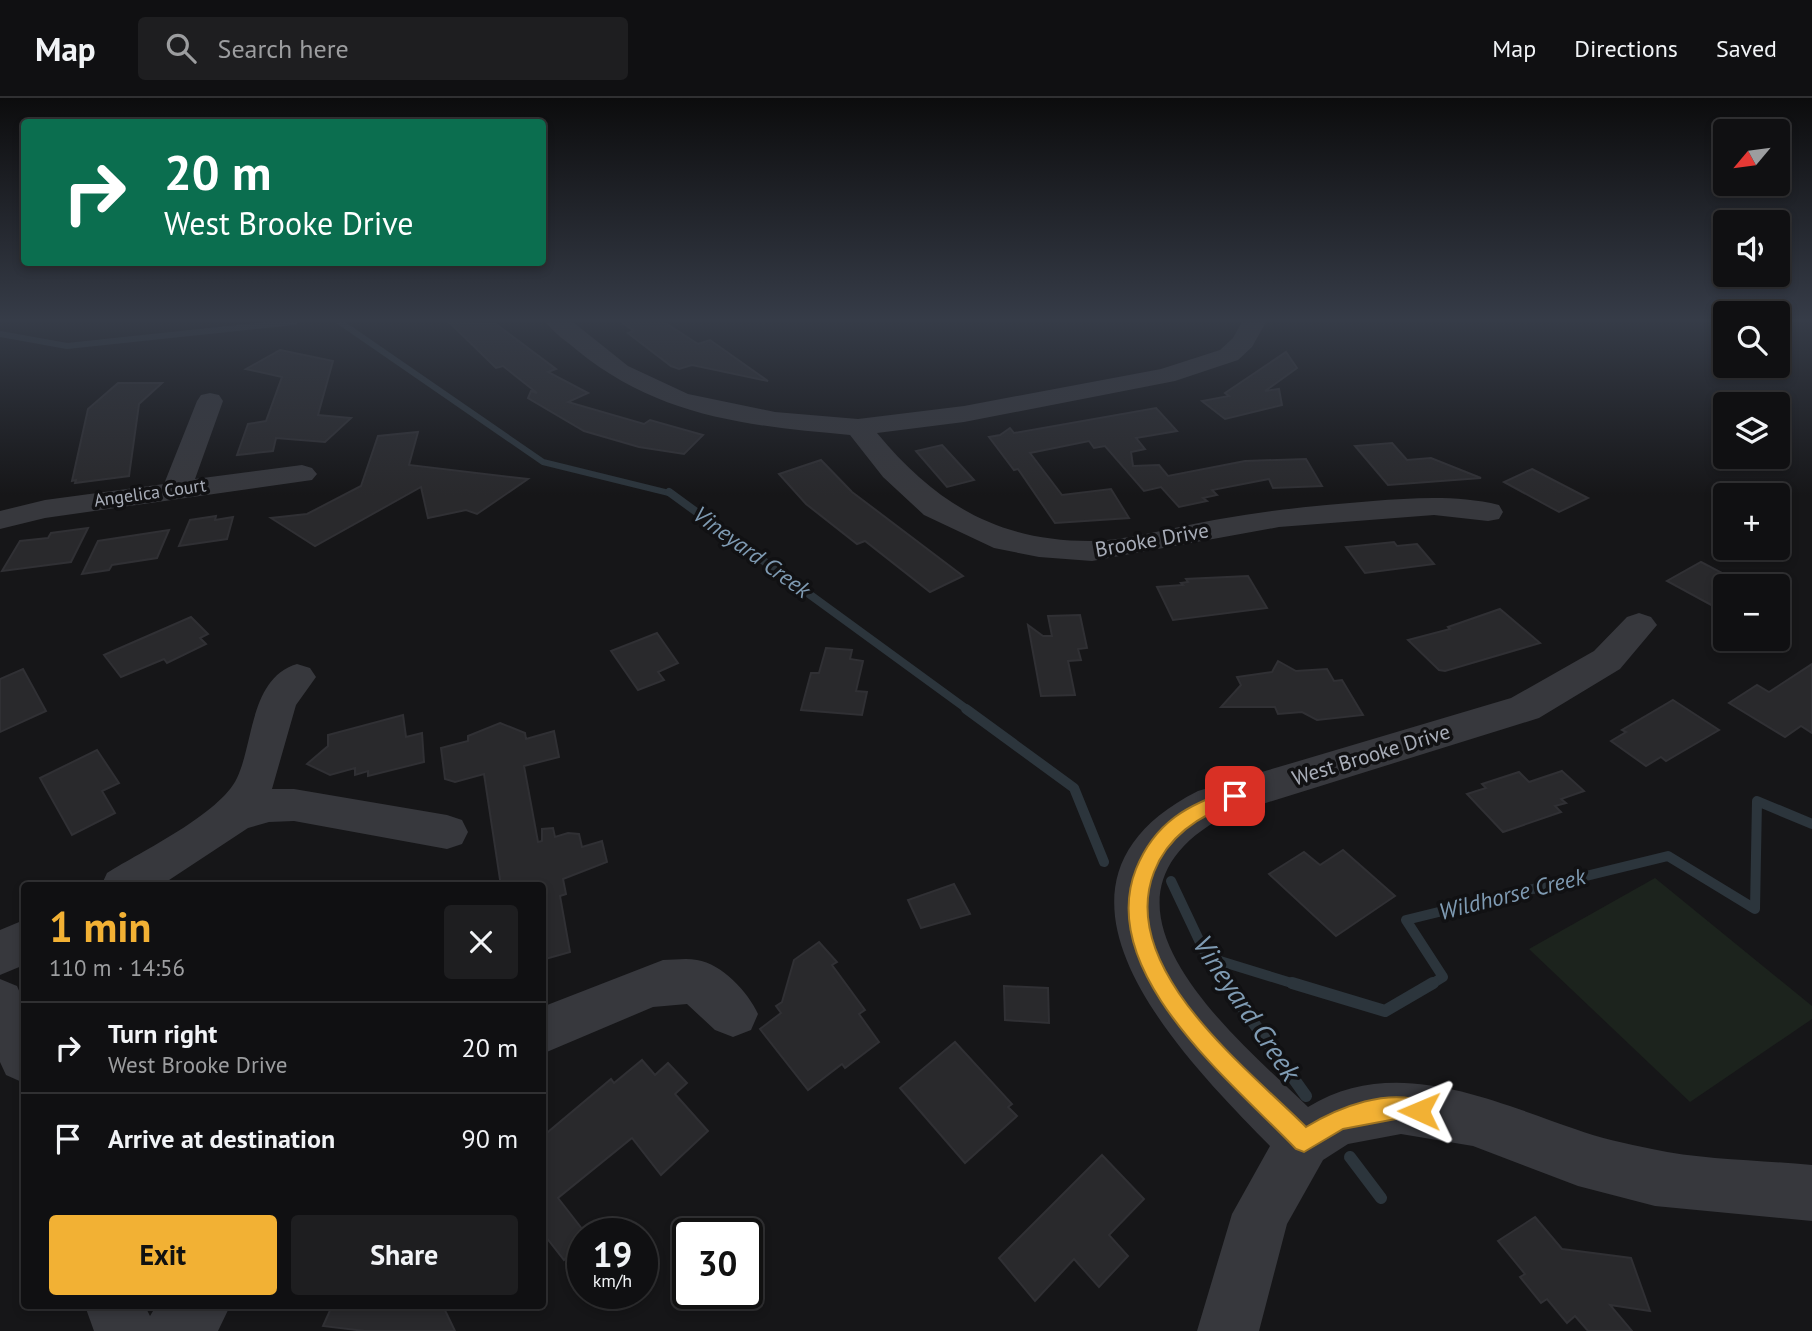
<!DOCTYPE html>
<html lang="en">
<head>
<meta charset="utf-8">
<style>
	:root { --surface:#101012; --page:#1e1e20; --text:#f1f3f6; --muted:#9c9d9f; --line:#303032; --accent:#f2b134 }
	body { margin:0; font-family:"PT Sans",sans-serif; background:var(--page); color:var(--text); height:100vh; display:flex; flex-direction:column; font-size:26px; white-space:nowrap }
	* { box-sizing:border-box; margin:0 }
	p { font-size:23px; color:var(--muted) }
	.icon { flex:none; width:38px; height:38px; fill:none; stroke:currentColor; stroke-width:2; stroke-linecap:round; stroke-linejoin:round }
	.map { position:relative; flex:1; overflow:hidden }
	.details { position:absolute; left:21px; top:784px; width:525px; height:427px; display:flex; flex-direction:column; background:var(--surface); border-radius:7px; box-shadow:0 4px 10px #0003,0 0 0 2px var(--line) }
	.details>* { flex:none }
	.top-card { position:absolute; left:21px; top:21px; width:525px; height:147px; border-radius:7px; box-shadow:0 4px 10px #0003,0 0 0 2px var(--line); background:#0b6e4f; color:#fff; overflow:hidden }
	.needle { width:46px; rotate:241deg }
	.tools { position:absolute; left:1713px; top:21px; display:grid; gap:14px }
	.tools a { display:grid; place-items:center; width:77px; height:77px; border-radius:7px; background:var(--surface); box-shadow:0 4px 10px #0003,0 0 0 2px var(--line); font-size:35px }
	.speed { position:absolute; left:567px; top:1120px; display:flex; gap:14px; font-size:35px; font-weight:700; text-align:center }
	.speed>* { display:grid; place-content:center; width:91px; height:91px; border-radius:50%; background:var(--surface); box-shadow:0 4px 10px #0003,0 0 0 2px var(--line); line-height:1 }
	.speed small { font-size:18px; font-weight:400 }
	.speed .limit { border:4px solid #111; border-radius:10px; background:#fff; color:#111 }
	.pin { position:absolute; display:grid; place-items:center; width:60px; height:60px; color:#fff; margin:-30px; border-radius:14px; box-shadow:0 4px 10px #0006 }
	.me { position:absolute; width:77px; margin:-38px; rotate:271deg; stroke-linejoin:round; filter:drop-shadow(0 0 5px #0008) }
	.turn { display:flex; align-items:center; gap:24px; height:147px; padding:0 28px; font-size:32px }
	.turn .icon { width:91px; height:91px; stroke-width:2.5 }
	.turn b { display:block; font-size:49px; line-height:60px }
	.round { display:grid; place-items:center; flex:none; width:74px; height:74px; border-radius:7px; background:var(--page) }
	.summary { display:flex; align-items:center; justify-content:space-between; height:119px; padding:0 28px }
	h1 { font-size:42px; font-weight:600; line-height:52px; color:var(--accent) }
	.action { display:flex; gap:14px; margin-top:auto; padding:14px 28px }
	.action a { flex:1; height:80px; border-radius:7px; background:var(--accent); color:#111; font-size:28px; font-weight:600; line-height:80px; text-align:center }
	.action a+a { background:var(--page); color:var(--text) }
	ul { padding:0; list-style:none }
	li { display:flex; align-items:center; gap:21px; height:91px; padding:0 28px; border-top:2px solid var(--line) }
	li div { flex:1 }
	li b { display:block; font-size:26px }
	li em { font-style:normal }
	header { display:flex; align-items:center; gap:42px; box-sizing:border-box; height:98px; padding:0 35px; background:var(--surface); border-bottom:2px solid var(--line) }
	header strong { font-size:33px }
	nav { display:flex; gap:38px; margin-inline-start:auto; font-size:24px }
	.search { width:490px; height:63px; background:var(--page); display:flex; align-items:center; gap:18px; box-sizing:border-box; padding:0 24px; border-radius:7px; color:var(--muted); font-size:26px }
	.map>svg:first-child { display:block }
	.green { fill:#1c231d }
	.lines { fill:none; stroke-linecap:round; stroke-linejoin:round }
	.stream-far3 { stroke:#2c353c; stroke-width:6 }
	.stream-far2 { stroke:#2c353c; stroke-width:8 }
	.stream-far1 { stroke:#2c353c; stroke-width:10 }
	.stream { stroke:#2c353c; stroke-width:12 }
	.building { fill:#29292c; stroke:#303034; stroke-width:2 }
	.minor { fill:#37383d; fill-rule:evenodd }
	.route { fill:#f2b134; stroke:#9d7322; stroke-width:2 }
	.labels { text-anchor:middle; stroke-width:7; stroke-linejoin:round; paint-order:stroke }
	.far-street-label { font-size:18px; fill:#a8adb8; stroke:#111113 }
	.street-label { font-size:21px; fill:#a8adb8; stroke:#111113 }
	.water-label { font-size:23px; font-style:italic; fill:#7f9bb3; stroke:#111113 }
	.near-water-label { font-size:28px; font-style:italic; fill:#7f9bb3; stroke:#111113 }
</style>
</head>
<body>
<header>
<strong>Map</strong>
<div class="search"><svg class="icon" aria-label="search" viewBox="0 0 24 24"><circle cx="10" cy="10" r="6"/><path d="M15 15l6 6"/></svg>Search here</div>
<nav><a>Map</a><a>Directions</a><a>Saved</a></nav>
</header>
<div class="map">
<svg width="1812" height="1233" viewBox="0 0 1812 1233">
	<rect width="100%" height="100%" fill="#161618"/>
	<polygon class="green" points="1655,780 1812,908 1812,921 1690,1004 1529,851"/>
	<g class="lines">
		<g class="stream-far3">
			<polyline points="340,224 543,364 673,396"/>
			<polyline points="0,236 67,248 294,224"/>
		</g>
		<polyline class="stream-far2" points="669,394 968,612"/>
		<g class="stream-far1">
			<polyline points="966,611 1074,690 1104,764"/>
			<polyline points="1171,783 1207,859 1227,887"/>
			<polyline points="1207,859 1298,887"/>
			<polyline points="1430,887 1443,879 1406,822 1668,758 1755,811 1757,703 1812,726"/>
		</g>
		<g class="stream">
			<polyline points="1225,885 1306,998"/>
			<polyline points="1292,885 1385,913 1433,885"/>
			<polyline points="1350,1059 1381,1100"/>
		</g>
	</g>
	<g class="building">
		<polygon points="449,224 496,226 556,271 548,274 588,295 568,304 644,326 650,322 703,337 684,356 639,349 584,333 528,300 531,293 537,295 503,268 496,270"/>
		<polygon points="621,224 664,224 698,246 710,242 768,283 692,267 679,271 671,268 628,235 634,233"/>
		<polygon points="280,252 333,263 318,317 351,320 325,344 276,340 273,353 237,357 248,326 266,323 282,279 246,271"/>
		<polygon points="1286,254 1297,270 1265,293 1279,291 1282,307 1225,321 1202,303 1229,298 1225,295"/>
		<polygon points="118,285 162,285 139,306 129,378 75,385 76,382 72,383 88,311"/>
		<polygon points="1156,310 1177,333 1136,340 1145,351 1131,354 1133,368 1159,367 1168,378 1245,363 1306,361 1322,388 1273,390 1269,381 1212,392 1217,397 1203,400 1207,403 1179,409 1161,389 1144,393 1105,348 1094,350 1089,343 1030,355 1062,397 1111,391 1129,420 1055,425 1018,371 1014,372 989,339 1000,337 1010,330 1014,335"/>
		<polygon points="418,334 409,367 528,381 477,416 466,412 428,420 421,389 315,448 271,420 307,416 361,388 378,338"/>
		<polygon points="1392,345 1407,362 1431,360 1481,380 1388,387 1355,348"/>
		<polygon points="942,347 974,382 947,389 916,353"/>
		<polygon points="821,362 852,394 963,478 930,494 865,443 857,446 806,406 779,376"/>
		<polygon points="1532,371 1588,400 1559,414 1504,384"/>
		<polygon points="216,418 215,422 233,419 227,441 179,448 190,422"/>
		<polygon points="88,430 71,464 2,473 20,443 48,440 51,435"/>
		<polygon points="169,432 157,460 112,467 109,472 82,476 98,443"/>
		<polygon points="1394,444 1397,448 1417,446 1434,466 1365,475 1346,449"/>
		<polygon points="1701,464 1726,477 1726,515 1667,483"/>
		<polygon points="1248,478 1267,510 1173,522 1157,489 1183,487 1181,485 1188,484 1186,481"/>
		<polygon points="1500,511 1540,545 1445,573 1439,572 1408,542 1450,531 1448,529"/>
		<polygon points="1080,517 1087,550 1078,551 1081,562 1068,563 1075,597 1041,598 1028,527 1043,538 1052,538 1048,518"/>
		<polygon points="191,519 208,536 200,540 206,546 167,565 164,561 121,579 104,557"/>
		<polygon points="657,535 678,565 658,574 664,582 638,592 611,553"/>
		<polygon points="826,550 852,552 850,561 863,563 856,593 867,594 862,617 801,612 811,575 819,575"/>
		<polygon points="1278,563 1296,573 1327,571 1334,583 1342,582 1363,617 1317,622 1302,614 1278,616 1275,609 1221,609 1241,587 1237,579 1272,574"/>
		<polygon points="1812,566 1812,635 1801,628 1785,639 1729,605 1757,587 1769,594"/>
		<polygon points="23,571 46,613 0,634 0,581"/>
		<polygon points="1673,602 1719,632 1666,663 1661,659 1646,668 1611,643 1626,634 1622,632"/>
		<polygon points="403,617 406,639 422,635 424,664 368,678 368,673 355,677 355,670 330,677 307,666 328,648 328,637"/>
		<polygon points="500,625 525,635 526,641 554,633 559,659 524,668 538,744 542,743 542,731 553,730 555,739 568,735 579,736 582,749 602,743 607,764 563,781 566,796 560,798 570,854 542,862 542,788 501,788 484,676 455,684 445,681 441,650 468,643 468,638"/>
		<polygon points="97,652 119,685 102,693 115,715 72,737 40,680"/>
		<polygon points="1562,673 1584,693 1561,701 1566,705 1555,708 1561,714 1503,734 1467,696 1486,690 1482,686 1519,674 1529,684"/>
		<polygon points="1343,752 1395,798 1336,838 1269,776 1304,754 1320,767"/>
		<polygon points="954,786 970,816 921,830 908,802"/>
		<polygon points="819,844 837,864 832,867 865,912 859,916 879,944 845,970 842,966 808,992 760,931 781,915 776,908 782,904 794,862"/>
		<polygon points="1004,888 1048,890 1049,925 1005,922"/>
		<polygon points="955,944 1012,1006 1008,1009 1017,1018 965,1065 900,990"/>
		<polygon points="642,962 655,977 668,965 687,985 675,996 708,1033 661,1077 632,1040 558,1100 586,1136 583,1136 583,1145 564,1162 542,1134 542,1039 611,981 614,985"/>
		<polygon points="1102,1057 1144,1101 1109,1137 1128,1158 1099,1189 1074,1161 1035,1203 999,1160"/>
		<polygon points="1535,1119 1562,1151 1631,1160 1650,1213 1610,1207 1632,1233 1588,1233 1575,1218 1567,1225 1547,1201 1541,1205 1520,1179 1525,1176 1498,1143"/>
		<polygon points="332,1208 443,1208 455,1233 365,1233 323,1228"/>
	</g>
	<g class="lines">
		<g class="minor">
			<path d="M546 224H573L628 268 688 296 775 314 858 321 964 308 1161 271 1220 252 1233 240 1242 224H1266L1252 249 1238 262 1175 283 964 324 877 335C935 405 997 443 1090 443 1126 443 1183 427 1220 421 1271 412 1321 407 1373 403 1415 400 1457 397 1499 407L1503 414 1499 421 1488 423 1434 417 1279 429 1092 463 1039 459 994 450 924 417 883 379 850 337C749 328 659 319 578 253 568 244 554 236 546 224Z"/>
			<polygon points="210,295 219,297 223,303 195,381 302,367 312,370 317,376 312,382 45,420 0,431 0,413 45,402 164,386 197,303 201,297"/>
			<path d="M1639 515 1651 519 1657 527 1620 571 1539 620 1227 717C1067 801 1232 936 1308 1009 1394 956 1490 1002 1575 1031 1599 1040 1627 1046 1652 1051 1702 1062 1761 1062 1812 1067V1123L1655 1108 1578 1088 1473 1048 1401 1036 1348 1046 1323 1062 1287 1126 1259 1233H1197L1232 1116 1270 1048C1181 957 1012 787 1198 693L1511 600 1594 553 1627 519Z"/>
			<path d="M297 566 310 570 316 579 296 607 272 691H294L447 717 462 722 468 734 462 746 447 751 294 723 269 724 248 730 160 788H101L107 775C142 753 220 716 237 680 254 644 250 580 297 566Z"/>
			<polygon points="24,822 24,867 0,877 0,832"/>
			<path d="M663 862C674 862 686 860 697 862 722 866 748 894 758 916L751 932 733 939 715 932 687 906 653 909 542 956V909Z"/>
			<polygon points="0,881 17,888 24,904 24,985 6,977 0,964"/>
			<polygon points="85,1208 145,1208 150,1218 156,1208 230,1208 218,1233 94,1233"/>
		</g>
	</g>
	<linearGradient id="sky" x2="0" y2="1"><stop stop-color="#0c0c0d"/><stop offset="0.56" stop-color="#363c48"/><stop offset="1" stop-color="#363c48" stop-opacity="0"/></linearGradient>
	<rect width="1812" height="397" fill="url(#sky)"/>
	<path class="route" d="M1235 691 1244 698 1241 703C1203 715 1169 735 1154 774 1117 870 1245 968 1306 1029 1339 1009 1389 989 1427 1005L1430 1013 1427 1020 1419 1024 1401 1020 1343 1031 1304 1054 1296 1051C1232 984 1095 875 1136 771 1155 724 1188 706 1235 691Z"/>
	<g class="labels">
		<g class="far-street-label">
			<text transform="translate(150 395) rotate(-8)" y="6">Angelica Court</text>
		</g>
		<g class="street-label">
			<text transform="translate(1152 442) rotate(-10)" y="7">Brooke Drive</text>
			<text transform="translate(1371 657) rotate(-17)" y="7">West Brooke Drive</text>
		</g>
		<g class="water-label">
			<text transform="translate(752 454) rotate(36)" y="8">Vineyard Creek</text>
			<text transform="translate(1512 796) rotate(-14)" y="8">Wildhorse Creek</text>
		</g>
		<g class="near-water-label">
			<text transform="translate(1247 910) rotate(56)" y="10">Vineyard Creek</text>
		</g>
	</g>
</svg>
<div class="tools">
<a><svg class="needle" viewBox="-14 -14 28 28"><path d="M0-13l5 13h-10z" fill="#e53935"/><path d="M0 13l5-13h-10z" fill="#9c9d9f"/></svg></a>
<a><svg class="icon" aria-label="sound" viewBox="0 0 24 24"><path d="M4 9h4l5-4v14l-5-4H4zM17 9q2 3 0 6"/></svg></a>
<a><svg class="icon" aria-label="search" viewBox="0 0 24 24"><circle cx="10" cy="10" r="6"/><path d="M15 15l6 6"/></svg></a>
<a><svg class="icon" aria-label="layers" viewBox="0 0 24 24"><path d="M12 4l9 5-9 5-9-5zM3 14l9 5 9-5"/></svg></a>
<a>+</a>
<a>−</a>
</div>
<div class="speed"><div>19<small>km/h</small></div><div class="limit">30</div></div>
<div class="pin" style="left:1235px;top:698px;background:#d93025"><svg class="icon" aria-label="arrive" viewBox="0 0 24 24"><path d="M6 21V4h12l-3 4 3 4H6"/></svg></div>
<svg class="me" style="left:1419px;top:1013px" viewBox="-20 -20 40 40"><path d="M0-17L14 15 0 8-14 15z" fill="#f2b134" stroke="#fff" stroke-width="4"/></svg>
<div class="top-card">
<div class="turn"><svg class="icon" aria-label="right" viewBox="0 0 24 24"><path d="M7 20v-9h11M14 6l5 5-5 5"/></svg><div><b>20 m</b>West Brooke Drive</div></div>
</div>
<section class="details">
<div class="summary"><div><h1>1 min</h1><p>110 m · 14:56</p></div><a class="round"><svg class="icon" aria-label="close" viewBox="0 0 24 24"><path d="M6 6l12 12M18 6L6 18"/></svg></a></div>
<ul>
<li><svg class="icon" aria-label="right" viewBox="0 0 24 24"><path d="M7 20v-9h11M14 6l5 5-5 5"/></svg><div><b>Turn right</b><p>West Brooke Drive</p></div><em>20 m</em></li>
<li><svg class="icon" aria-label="arrive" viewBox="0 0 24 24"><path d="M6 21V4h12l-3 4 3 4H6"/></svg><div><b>Arrive at destination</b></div><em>90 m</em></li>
</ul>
<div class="action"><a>Exit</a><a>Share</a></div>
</section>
</div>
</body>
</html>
